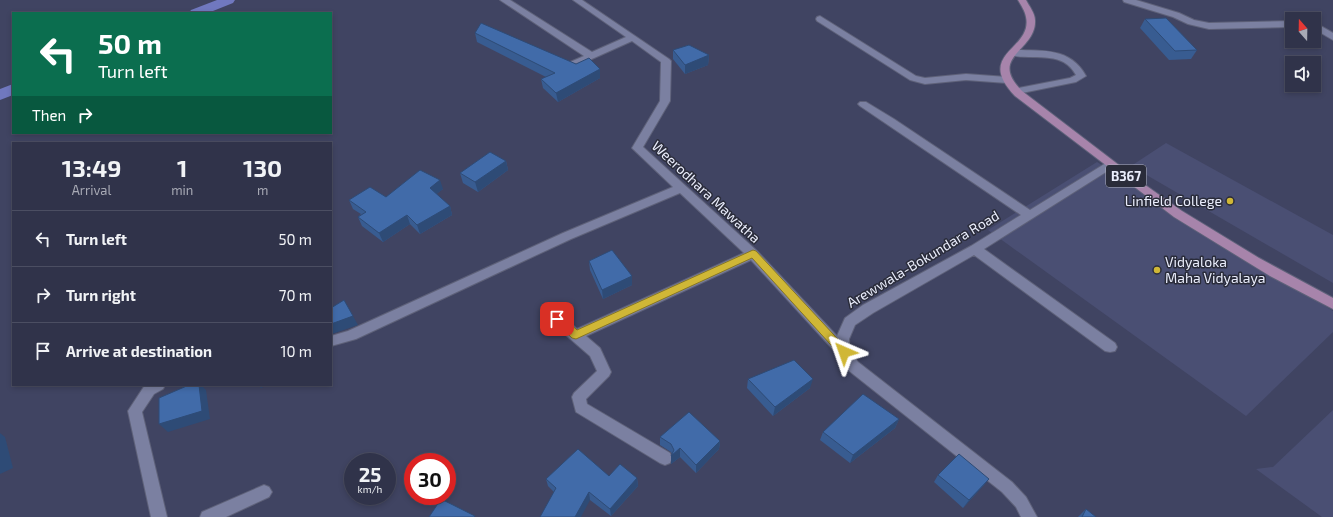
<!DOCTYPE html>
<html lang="en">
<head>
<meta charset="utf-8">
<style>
	:root { --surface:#30334a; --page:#383b51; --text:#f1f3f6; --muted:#a8aab5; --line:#4b4e62 }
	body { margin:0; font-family:"Exo 2",sans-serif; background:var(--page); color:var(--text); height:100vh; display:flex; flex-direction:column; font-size:15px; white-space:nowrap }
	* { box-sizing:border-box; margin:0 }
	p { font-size:13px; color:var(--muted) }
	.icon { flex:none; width:22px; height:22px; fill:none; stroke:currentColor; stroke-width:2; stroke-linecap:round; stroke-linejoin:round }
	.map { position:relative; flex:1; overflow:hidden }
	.panel { position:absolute; left:12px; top:142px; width:320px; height:244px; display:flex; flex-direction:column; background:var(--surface); border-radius:0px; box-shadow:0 2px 6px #0003,0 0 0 1px var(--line) }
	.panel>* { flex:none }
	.banner { position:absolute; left:12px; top:12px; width:320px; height:122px; border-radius:0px; box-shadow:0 2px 6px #0003,0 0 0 1px var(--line); background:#0b6e4f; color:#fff; overflow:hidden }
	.needle { width:26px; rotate:340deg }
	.tools { position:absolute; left:1285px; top:12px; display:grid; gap:8px }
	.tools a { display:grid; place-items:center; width:36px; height:36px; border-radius:0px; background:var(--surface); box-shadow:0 2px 6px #0003,0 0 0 1px var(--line); font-size:20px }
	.speed { position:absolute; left:344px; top:453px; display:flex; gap:8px; font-size:20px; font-weight:700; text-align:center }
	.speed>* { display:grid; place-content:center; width:52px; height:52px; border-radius:50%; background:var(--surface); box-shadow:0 2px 6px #0003,0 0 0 1px var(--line); line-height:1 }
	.speed small { font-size:10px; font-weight:400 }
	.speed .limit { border:6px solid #d22; background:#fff; color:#111 }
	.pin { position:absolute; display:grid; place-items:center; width:34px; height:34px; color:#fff; margin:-17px; border-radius:8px; box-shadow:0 2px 6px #0006 }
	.me { position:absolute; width:44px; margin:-22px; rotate:317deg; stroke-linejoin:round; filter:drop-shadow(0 0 3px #0008) }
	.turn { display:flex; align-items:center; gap:14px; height:84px; padding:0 20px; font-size:18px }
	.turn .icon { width:52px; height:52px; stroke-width:2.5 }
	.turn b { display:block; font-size:28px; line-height:34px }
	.then { display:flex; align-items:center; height:38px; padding:0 20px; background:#0003; gap:8px; font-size:15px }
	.eta { display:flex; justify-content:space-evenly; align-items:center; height:68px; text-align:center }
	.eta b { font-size:24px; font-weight:700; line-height:28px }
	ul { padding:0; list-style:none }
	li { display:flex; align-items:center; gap:12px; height:56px; padding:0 20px; border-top:1px solid var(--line) }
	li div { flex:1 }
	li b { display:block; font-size:15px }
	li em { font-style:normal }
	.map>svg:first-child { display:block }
	.built { fill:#4a4f73 }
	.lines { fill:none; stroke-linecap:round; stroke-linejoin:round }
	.canal { fill:#7078bf; fill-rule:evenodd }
	.minor-casing { stroke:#5e6179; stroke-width:2 }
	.major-casing { stroke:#5e6179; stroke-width:2 }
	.minor { fill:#7b80a1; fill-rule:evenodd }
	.major { fill:#a784ab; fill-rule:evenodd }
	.wall { fill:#385c91 }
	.shaded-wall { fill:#2e4b76 }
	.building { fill:#416ba9; stroke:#2e4b76 }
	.route { fill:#d0b736; stroke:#877723 }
	.poi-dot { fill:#d0b736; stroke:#2a2c3a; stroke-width:1.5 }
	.labels { text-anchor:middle; stroke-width:3; stroke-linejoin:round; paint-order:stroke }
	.shield { fill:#2a2c3a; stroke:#b0b3c2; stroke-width:1 }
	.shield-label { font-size:13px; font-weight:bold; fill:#eaedfc }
	.street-label { font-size:14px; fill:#eaedfc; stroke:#2a2c3a }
	.poi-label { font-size:14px; fill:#eaedfc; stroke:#2a2c3a; text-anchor:end }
</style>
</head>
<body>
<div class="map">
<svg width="1333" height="517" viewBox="0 0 1333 517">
	<rect width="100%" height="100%" fill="#404462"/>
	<g class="built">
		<polygon points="1166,143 1333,235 1333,283 1131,166"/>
		<polygon points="1097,162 1333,311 1333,332 1246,416 988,230"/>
		<polygon points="1333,410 1333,517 1322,517 1256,469 1273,467"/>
	</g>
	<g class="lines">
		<g class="canal">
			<polygon points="217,0 235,0 233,3 208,13 189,13 191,10"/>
			<polygon points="13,84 13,95 0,100 0,89"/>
		</g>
		<defs>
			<g id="minor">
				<path d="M500 0H510L592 52 626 37 573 0H582L669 59 671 61 670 101 643 147 757 251 837 336 845 318 863 305 971 246 1021 215 860 106 858 104 860 102H866L894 119 1030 210 1106 163H1114L1115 165 1114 167 984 249 1115 343 1117 347 1115 351 1110 352 1105 351 974 255 873 313 855 325 849 339 850 351 858 362 1012 482 1026 497 1037 517H1021L1016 507 1002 492 848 370 839 356 751 260 586 336 600 348 611 372 609 376 586 399 587 404 670 453 672 458 670 463 665 465 660 463 576 412 572 397 574 393 597 371 590 356 552 323 551 319 552 315C562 312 570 323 577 329L744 253 680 193 571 239 356 339 331 346V336L348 331 563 233 673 187 632 148 660 101 661 62 632 41 574 67H568L566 65 568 63 584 56Z"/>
				<polygon points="1123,0 1136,0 1179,13 1194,20 1209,23 1292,21 1292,27 1209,29 1188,24 1173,17 1124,2"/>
				<polygon points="820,16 916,76 925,78 966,74 1007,77 1012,80 1007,83 966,80 925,84 910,80 817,21 816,19 817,17"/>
				<polygon points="1314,22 1333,33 1333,40 1314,29"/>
				<path d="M1013 50C1042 51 1070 47 1086 76L1076 82 1017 94 1014 93 1012 91 1014 89 1070 78 1076 75C1062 49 1033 61 1010 55L1008 53Z"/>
				<polygon points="145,385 165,385 163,389 154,394 142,412 167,517 151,517 128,411"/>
				<polygon points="264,485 269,487 272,492 269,497 226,517 200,517 202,512"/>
			</g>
			<path id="major" d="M1018 0H1026C1029 6 1035 13 1035 20 1037 51 987 56 1022 91L1141 182 1182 211 1259 258 1333 298V309L1270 276 1174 217 1015 96C974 53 1033 50 1026 17 1025 11 1021 5 1018 0Z"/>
		</defs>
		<use href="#minor" class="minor-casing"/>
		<use href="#major" class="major-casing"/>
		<use href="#minor" class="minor"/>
		<use href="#major" class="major"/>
	</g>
	<g class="wall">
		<polygon points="1145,19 1197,50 1191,59 1169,60 1140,28"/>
		<polygon points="475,33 576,64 600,69 600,78 558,102 543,88 541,79 546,77 477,42"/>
		<polygon points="673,50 709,55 708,65 685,74 673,59"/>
		<polygon points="506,161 508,170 478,192 463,183 460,173"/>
		<polygon points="443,189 436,194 450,206 452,215 420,234 410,224 383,242 362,226 358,217 361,214 353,209 349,200 386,197"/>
		<polygon points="589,261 632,285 603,299 590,270"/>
		<polygon points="748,379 810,388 773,416 747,388"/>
		<polygon points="899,419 895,428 850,463 820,440 823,432"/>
		<polygon points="660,437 720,441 719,449 696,473 680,457 671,464 672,454 671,452 660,445"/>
		<polygon points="938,475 989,479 983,486 963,508 934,482"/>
		<polygon points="609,476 637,478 638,486 611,516 590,500 554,492 548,486 546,479"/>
		<polygon points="1086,509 1096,517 1078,517"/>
	</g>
	<g class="shaded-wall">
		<polygon points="709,55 708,65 685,74 685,65"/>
		<polygon points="600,69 600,78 558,102 556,93"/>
		<polygon points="506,161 508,170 478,192 475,182"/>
		<polygon points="440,180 443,189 433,197 430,188"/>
		<polygon points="450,206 452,215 420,234 417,225"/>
		<polygon points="407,215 410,224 383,242 379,233"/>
		<polygon points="632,276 632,285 603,299 602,290"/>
		<polygon points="353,316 358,325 332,334 331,333 331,324"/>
		<polygon points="813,379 810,388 773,416 775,407"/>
		<polygon points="199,385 201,385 206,390 210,419 168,432 159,424"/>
		<polygon points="258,385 268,385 261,388"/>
		<polygon points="899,419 895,428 850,463 853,455"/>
		<polygon points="0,433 5,437 13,468 0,474"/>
		<polygon points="720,441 719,449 696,473 696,465"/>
		<polygon points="680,448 680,457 671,464 671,456"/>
		<polygon points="637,478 638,486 611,516 610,509"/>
		<polygon points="989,479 983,486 963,508 969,500"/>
		<polygon points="589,492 590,500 581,517 575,517"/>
	</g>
	<g class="building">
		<polygon points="1166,18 1197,50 1175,51 1145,19"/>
		<polygon points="481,23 576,64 589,58 600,69 556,93 541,79 555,73 475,33"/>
		<polygon points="689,45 709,55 685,65 673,50"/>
		<polygon points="490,152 506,161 475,182 460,173"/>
		<polygon points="420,170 440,180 430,188 450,206 417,225 407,215 379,233 358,217 366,212 349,200 370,187 386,197"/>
		<polygon points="612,250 632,276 602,290 589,261"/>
		<polygon points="344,300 353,316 331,324 331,308"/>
		<polygon points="794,360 813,379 775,407 748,379"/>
		<polygon points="189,385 199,385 202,411 159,424 159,398"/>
		<polygon points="863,394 899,419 853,455 823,432"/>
		<polygon points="689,412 720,441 696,465 680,448 671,456 674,450 671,444 660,437"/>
		<polygon points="578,449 609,476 620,464 637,478 610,509 589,492 575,517 540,517 556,488 546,479"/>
		<polygon points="959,454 989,479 969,500 938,475"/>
		<polygon points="441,499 475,516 474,517 429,517"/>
		<polygon points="1086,509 1096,517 1082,517"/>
	</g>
	<path class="route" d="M753 250 756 251 847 349 849 352 847 355 844 356 840 355 752 258 576 339 572 338 552 319 554 316C562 313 571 325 577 330Z"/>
	<g class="poi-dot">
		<circle cx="1230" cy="201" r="4"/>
		<circle cx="1157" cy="270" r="4"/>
	</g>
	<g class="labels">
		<rect class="shield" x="1106" y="165" width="40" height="22" rx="3"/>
		<g class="shield-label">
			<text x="1126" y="181">B367</text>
		</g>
		<g class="street-label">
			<text transform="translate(706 192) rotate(43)" y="5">Weerodhara Mawatha</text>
			<text transform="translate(923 259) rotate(-31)" y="5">Arewwala-Bokundara Road</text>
		</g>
		<g class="poi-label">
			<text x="1222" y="206">Linfield College</text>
			<text x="1165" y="267" text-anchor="start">Vidyaloka<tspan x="1165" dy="16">Maha Vidyalaya</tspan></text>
		</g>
	</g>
</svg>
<div class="tools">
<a><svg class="needle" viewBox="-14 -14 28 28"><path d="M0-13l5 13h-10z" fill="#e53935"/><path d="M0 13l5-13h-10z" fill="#a8aab5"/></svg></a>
<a><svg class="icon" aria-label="sound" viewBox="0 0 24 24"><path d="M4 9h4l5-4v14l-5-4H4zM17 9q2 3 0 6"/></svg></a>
</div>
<div class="speed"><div>25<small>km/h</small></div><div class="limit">30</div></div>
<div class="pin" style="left:557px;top:319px;background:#d93025"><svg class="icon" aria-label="arrive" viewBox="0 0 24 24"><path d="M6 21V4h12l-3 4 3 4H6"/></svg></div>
<svg class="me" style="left:844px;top:352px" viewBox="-20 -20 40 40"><path d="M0-17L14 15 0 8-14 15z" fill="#d0b736" stroke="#fff" stroke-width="4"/></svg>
<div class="banner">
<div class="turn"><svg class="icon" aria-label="left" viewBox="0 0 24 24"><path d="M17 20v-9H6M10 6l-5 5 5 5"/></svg><div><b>50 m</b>Turn left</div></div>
<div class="then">Then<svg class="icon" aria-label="right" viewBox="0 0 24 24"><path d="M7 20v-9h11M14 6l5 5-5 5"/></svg></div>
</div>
<section class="panel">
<div class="eta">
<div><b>13:49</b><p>Arrival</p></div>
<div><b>1</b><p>min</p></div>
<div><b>130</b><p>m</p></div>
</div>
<ul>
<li><svg class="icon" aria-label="left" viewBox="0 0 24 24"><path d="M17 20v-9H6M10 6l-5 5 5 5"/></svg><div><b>Turn left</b></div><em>50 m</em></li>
<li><svg class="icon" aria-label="right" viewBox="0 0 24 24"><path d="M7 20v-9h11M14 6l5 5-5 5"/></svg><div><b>Turn right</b></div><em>70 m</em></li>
<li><svg class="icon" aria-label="arrive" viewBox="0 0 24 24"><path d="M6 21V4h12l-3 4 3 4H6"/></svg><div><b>Arrive at destination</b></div><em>10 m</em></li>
</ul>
</section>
</div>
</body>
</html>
